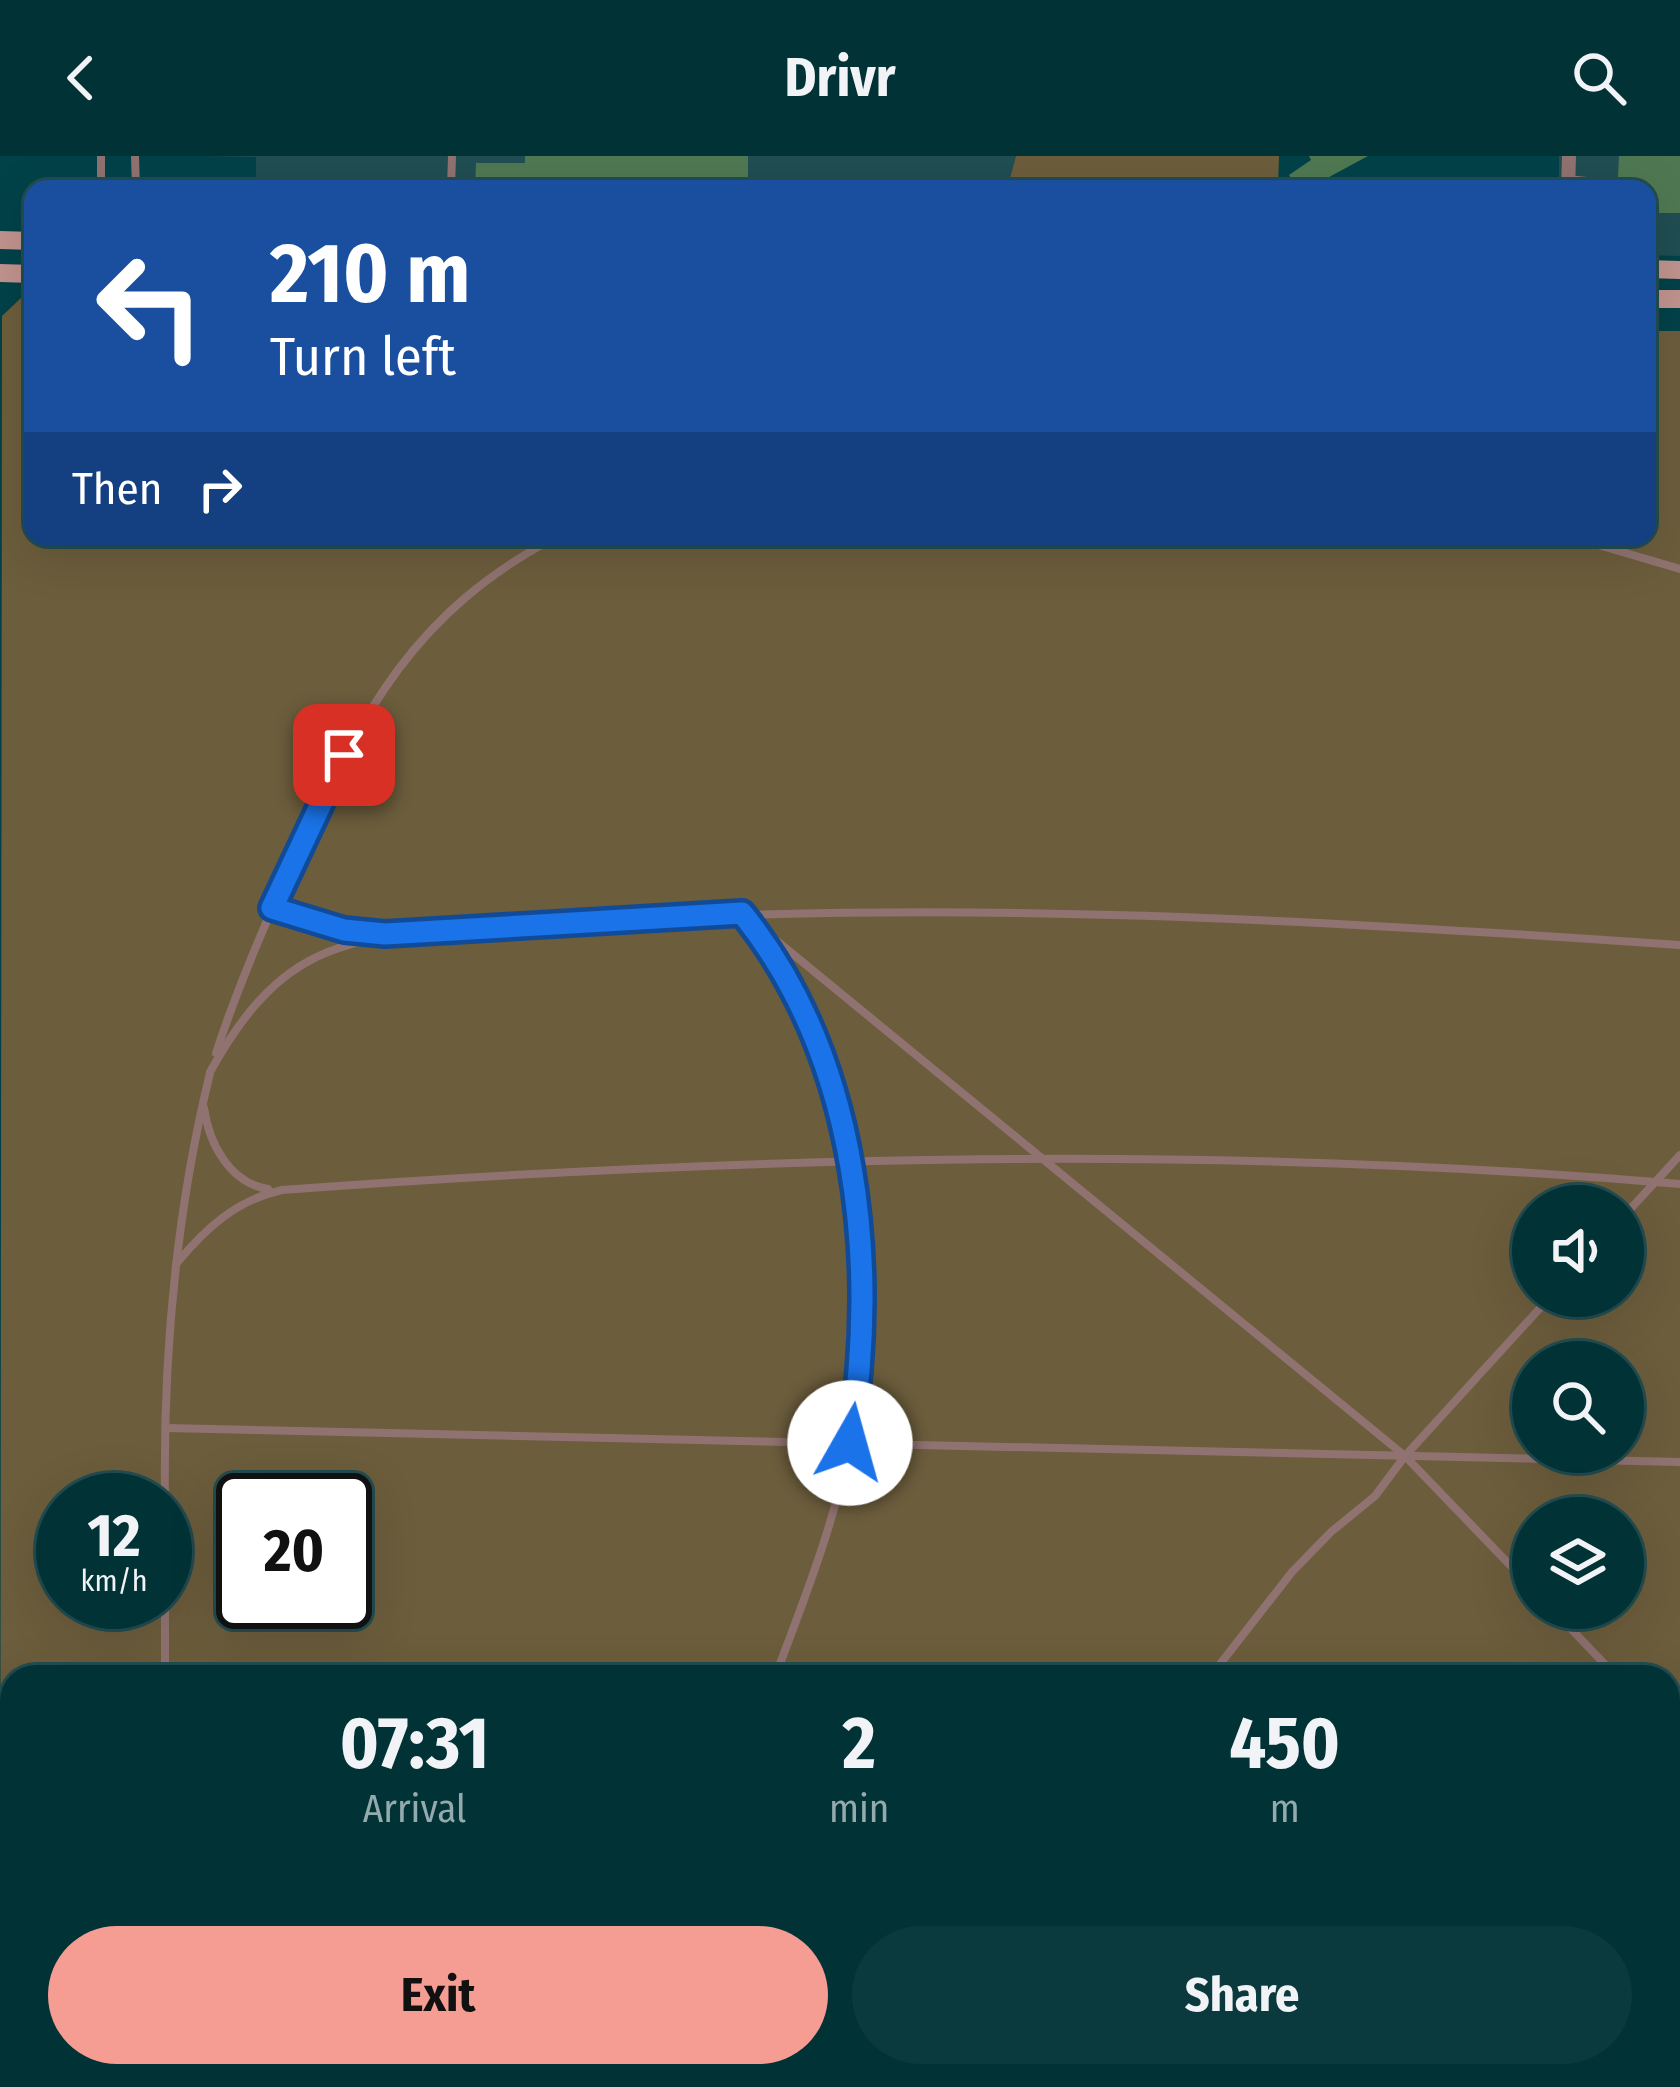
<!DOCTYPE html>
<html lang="en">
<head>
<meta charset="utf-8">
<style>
	:root { --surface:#003236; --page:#0a3a3e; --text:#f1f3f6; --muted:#95aaad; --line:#224d51; --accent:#f59c93 }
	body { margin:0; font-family:"Fira Sans Condensed",sans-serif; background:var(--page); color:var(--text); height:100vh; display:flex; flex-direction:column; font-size:45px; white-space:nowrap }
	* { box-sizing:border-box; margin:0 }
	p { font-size:39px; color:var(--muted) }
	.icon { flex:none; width:66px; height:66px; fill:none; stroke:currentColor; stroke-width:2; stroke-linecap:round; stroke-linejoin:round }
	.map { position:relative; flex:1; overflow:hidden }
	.sheet { position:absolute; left:0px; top:1509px; width:1680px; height:423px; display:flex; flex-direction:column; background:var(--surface); border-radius:36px 36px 0 0; box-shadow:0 12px 48px #0002,0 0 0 3px var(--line) }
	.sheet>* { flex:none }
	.hud { position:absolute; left:24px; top:24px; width:1632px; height:366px; border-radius:24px; box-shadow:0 12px 48px #0002,0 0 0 3px var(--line); background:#1a4fa0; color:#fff; overflow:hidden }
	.tools { position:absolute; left:1512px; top:1029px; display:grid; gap:24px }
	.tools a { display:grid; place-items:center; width:132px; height:132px; border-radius:50%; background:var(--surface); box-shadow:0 12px 48px #0002,0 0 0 3px var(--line); font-size:60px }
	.speed { position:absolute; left:36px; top:1317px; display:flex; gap:24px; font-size:60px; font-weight:700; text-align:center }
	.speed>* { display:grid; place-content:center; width:156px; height:156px; border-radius:50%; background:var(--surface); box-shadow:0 12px 48px #0002,0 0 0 3px var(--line); line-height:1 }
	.speed small { font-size:30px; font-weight:400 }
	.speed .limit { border:6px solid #111; border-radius:18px; background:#fff; color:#111 }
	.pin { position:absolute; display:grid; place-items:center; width:102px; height:102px; color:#fff; margin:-51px; border-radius:24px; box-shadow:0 6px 18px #0006 }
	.me { position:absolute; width:132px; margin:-66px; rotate:7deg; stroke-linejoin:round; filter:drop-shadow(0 0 9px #0008) }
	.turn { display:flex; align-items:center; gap:42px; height:252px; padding:0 48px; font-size:54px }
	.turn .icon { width:156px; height:156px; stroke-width:2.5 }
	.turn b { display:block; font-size:84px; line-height:102px }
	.then { display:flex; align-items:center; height:114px; padding:0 48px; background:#0003; gap:24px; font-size:45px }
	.eta { display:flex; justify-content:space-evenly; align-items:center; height:204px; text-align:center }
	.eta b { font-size:72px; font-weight:700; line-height:84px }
	.action { display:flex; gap:24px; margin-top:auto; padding:24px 48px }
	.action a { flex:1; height:138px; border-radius:72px; background:var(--accent); color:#111; font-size:48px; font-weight:700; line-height:138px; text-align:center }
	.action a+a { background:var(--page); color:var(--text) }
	header { display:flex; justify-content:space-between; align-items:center; height:156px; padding:0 48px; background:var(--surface); font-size:54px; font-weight:700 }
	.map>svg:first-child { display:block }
	.built { fill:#204e53 }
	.green { fill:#6c5d3c; fill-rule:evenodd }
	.building { fill:#4f7852 }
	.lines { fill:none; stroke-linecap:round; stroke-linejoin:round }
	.lane { stroke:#907370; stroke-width:8 }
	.street { stroke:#907370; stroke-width:14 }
	.secondary { stroke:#c1938e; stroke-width:18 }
	.route-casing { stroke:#114b97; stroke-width:30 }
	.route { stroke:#1a73e8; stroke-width:21 }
</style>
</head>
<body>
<header><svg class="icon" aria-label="back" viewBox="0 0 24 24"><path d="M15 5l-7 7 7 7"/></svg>Drivr<svg class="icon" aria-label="search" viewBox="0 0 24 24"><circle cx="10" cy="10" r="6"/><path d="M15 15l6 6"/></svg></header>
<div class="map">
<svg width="1680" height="1931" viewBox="0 0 1680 1931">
	<rect width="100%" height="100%" fill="#004248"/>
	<g class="built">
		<polygon points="199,0 1016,0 1007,33 256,33 256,1"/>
		<polygon points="1559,0 1680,0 1680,100 1647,99 1647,33 1559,33"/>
	</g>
	<g class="green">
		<polygon points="1016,0 1279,0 1278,33 1007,33"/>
		<path d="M21 142H33V381H1647V175H1680V1931H0L2 160ZM1533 1050H1623V1140H1533ZM1533 1206H1623V1296H1533ZM63 1344H165V1446H63ZM243 1344H345V1446H243ZM1533 1362H1623V1452H1533ZM12 1521H1668V1920H12Z"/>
	</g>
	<g class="building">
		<polygon points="525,0 748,0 748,33 475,33 476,7 525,7"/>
		<polygon points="1309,0 1368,0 1307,33 1297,33 1289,19 1311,4"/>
		<polygon points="1619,0 1680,0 1680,57 1647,57 1647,33 1632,33 1632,25 1618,21"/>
	</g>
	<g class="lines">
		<g class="lane">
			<polyline points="135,0 136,33"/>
			<polyline points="1568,23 1614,28 1616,33"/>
			<polyline points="101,33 101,0"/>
			<polyline points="451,33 452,0"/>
			<polyline points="1571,381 1680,413"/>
			<polyline points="272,752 344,774 377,778"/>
			<polyline points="744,758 1405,1300 1533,1433"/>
			<path d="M755 772C855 898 880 1133 850 1287 834 1369 804 1444 775 1521"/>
			<path d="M216 897C239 827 268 760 299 693 364 554 414 456 556 381"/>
			<path d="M210 916C238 866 272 818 328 796 407 765 522 770 607 765 969 744 1320 764 1680 789"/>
			<path d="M204 952C209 988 230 1027 268 1033"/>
			<polyline points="1623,1061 1680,999"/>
			<path d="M176 1108C205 1073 236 1044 282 1034 746 1000 1216 988 1680 1028"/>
			<polyline points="166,1272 1680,1306"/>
			<path d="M165 1344C163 1201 176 1056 210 917"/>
			<polyline points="165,1446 165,1521"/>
			<polyline points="1551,1452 1617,1521"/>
			<polyline points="638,1521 796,1521"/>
			<polyline points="1210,1521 1292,1416 1331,1376 1375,1340 1405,1300 1551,1140"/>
			<polyline points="1668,1574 1680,1587"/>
			<polyline points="1670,1577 1680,1569"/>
			<polyline points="1668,1866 1680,1872"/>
			<polyline points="725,1920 726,1931"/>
			<polyline points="1383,1920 1395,1931"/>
			<polyline points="128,1931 131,1920"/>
		</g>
		<polyline class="street" points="1568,33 1569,0"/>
		<g class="secondary">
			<polyline points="0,84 33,85"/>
			<polyline points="1647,113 1680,114"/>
			<polyline points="0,117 33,118"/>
			<polyline points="1647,143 1680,143"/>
		</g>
	</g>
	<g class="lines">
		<defs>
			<path id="route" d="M344 599 272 752 344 774 385 778 742 757C859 902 879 1109 850 1287"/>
		</defs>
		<use href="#route" class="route-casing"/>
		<use href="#route" class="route"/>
	</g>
</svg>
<div class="tools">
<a><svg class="icon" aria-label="sound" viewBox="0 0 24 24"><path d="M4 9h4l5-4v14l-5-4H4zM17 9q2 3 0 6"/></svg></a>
<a><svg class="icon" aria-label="search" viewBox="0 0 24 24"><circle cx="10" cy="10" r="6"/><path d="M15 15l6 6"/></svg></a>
<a><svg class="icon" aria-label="layers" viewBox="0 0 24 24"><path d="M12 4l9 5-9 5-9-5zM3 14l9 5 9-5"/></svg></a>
</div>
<div class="speed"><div>12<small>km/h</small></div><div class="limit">20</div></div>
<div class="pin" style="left:344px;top:599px;background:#d93025"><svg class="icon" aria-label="arrive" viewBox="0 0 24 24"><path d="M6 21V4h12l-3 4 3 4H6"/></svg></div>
<svg class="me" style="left:850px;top:1287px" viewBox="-20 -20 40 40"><circle r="19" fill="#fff"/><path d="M0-13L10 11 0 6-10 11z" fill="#1a73e8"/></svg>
<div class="hud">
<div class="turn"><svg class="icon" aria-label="left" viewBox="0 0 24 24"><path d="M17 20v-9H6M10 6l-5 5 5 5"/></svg><div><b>210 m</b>Turn left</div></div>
<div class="then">Then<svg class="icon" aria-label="right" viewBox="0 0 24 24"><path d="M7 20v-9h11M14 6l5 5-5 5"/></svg></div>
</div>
<section class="sheet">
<div class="eta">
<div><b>07:31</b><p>Arrival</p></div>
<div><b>2</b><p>min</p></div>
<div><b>450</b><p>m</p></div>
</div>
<div class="action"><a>Exit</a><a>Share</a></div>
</section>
</div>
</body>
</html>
